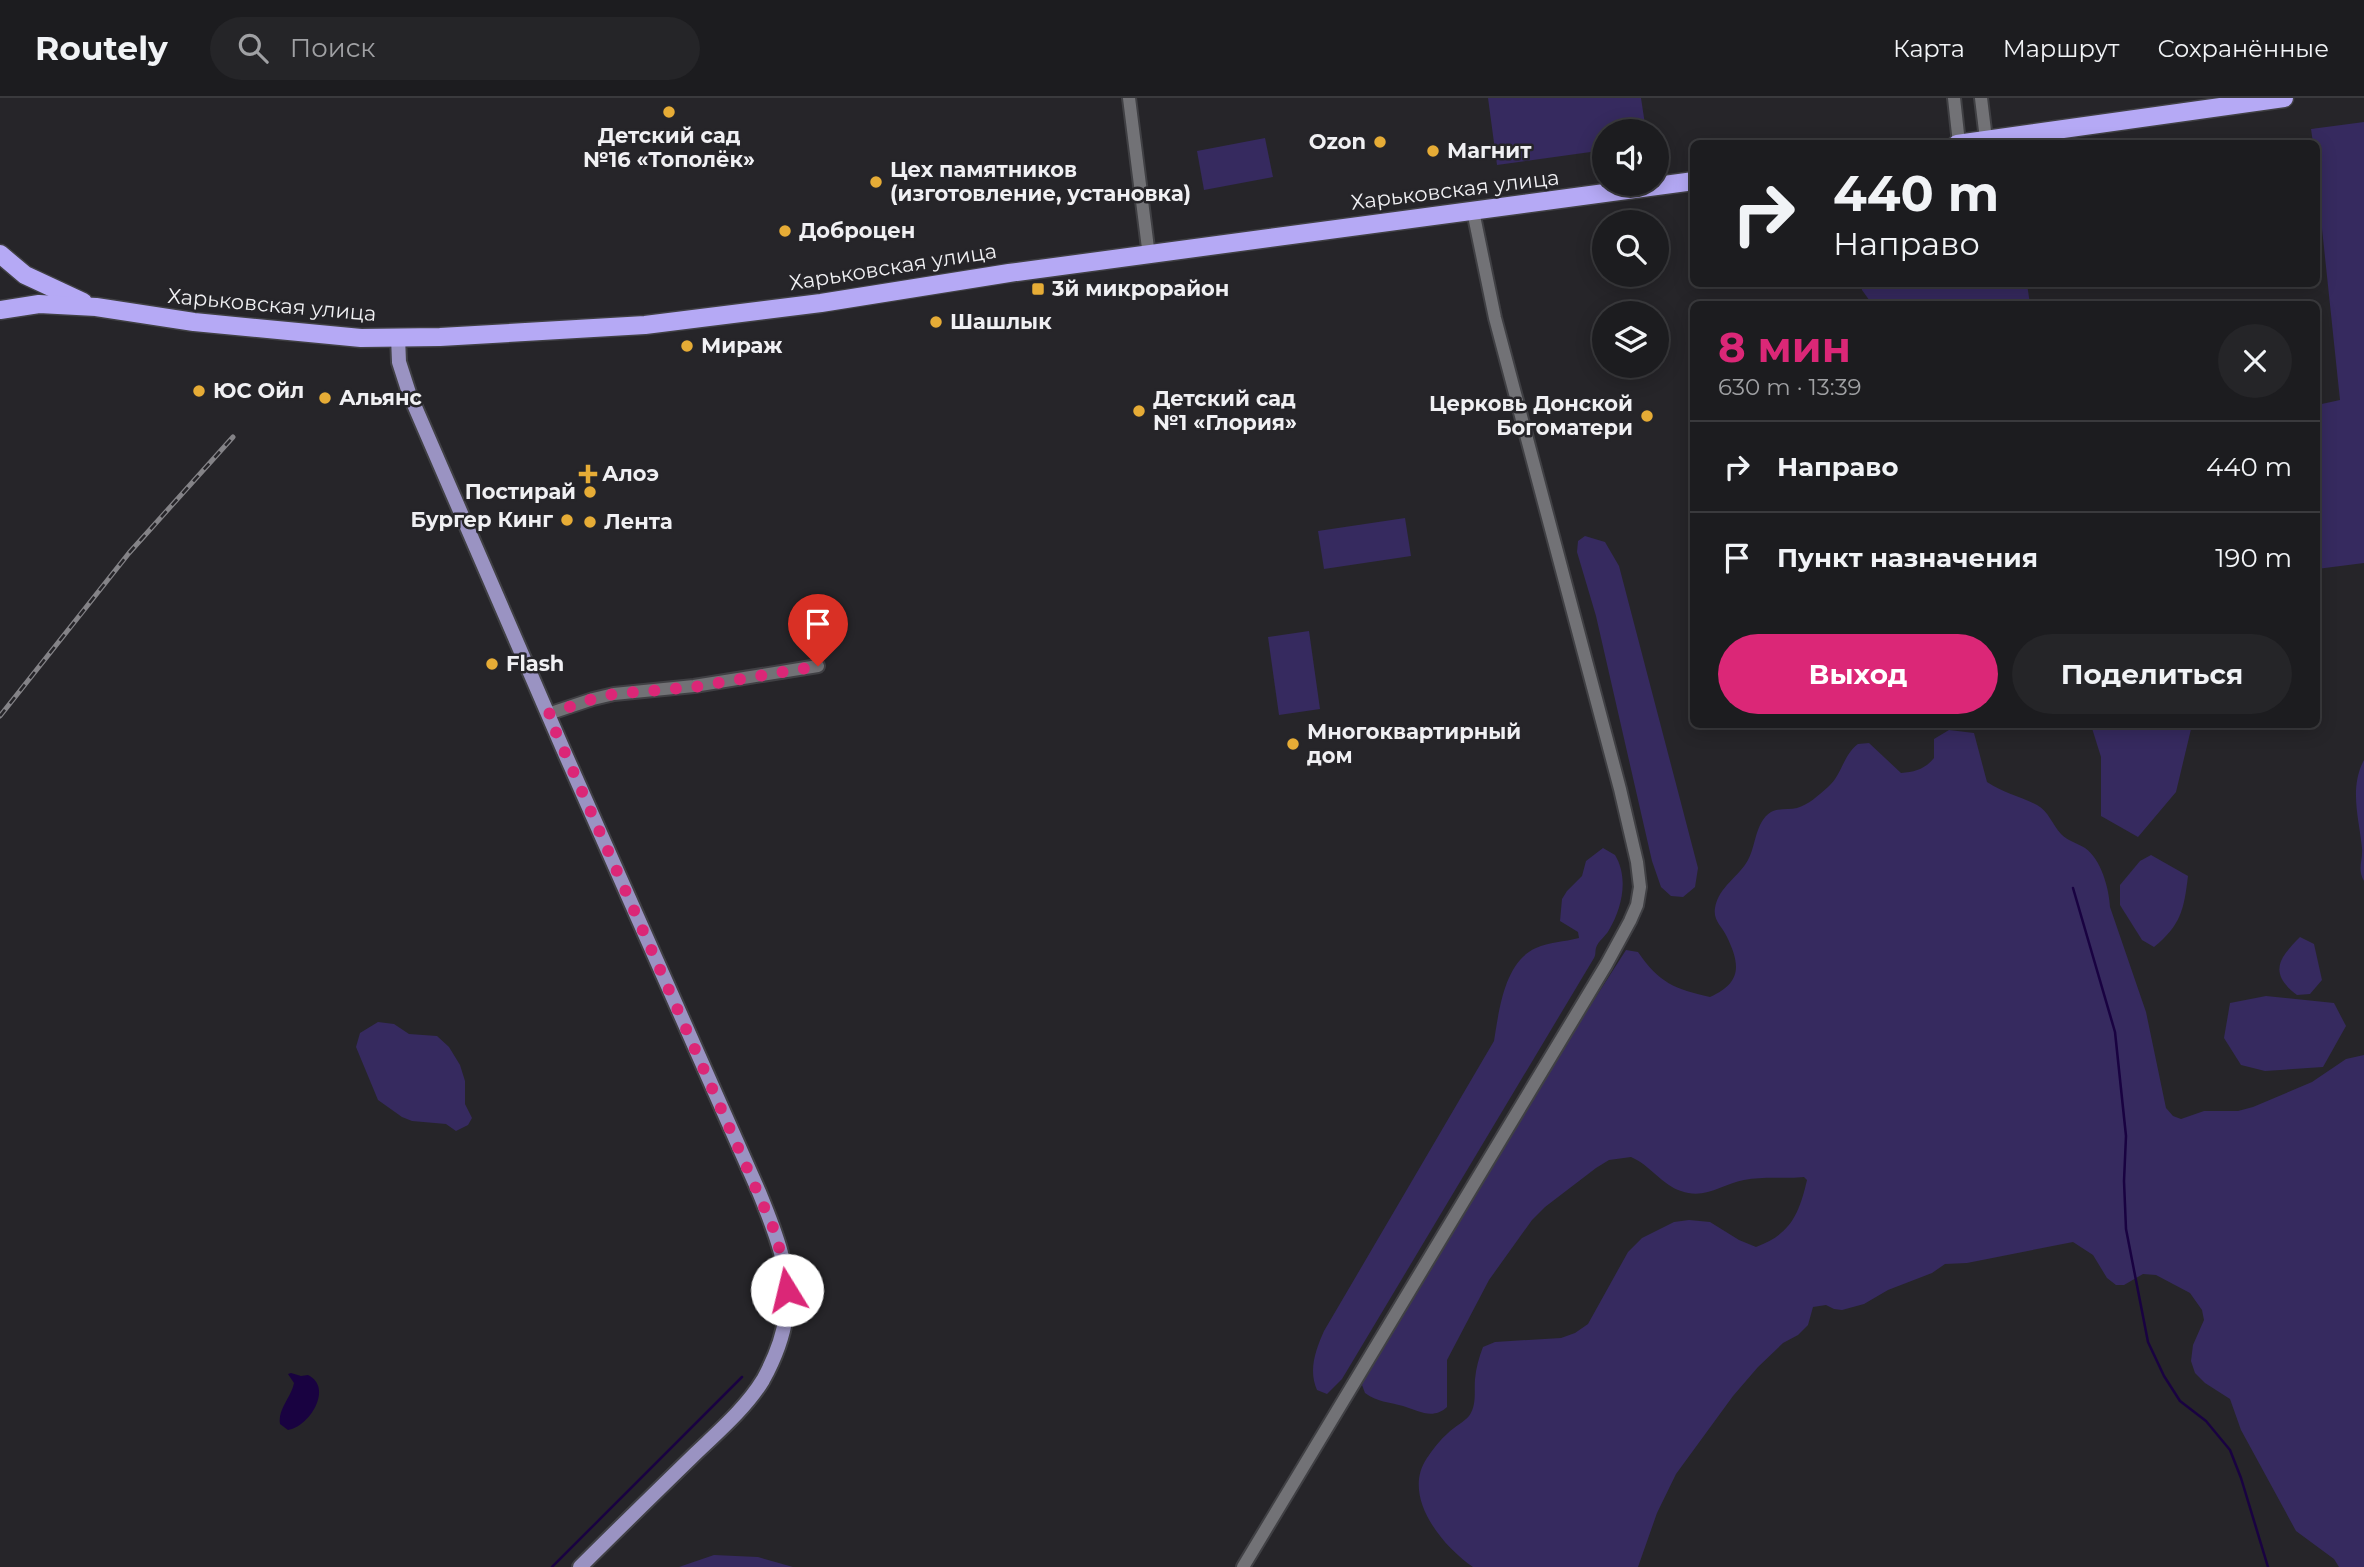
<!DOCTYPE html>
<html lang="ru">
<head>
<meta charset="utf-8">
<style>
	:root { --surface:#1c1c1f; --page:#252528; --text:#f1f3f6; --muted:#a0a1a4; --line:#3a3a3d; --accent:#db2777 }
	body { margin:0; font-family:Montserrat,sans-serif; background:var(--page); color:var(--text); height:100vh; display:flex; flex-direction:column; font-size:26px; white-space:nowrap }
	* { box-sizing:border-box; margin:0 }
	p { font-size:23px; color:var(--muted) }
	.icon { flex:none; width:38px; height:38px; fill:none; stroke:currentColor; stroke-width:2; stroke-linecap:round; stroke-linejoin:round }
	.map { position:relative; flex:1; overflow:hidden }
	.sheet { position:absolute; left:1690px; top:203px; width:630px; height:427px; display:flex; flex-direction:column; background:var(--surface); border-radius:10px; box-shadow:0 4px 18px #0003,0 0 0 2px var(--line) }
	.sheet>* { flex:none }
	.banner { position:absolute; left:1690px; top:42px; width:630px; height:147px; border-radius:10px; box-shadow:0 4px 18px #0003,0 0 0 2px var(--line); background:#1c1c1f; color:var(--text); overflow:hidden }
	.controls { position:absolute; left:1592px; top:21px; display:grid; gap:14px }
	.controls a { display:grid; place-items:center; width:77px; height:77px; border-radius:50%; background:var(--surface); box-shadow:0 4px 18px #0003,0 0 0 2px var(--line); font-size:35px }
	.pin { position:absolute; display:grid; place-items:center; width:60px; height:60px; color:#fff; margin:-72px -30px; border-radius:50% 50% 50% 0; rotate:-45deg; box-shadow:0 0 7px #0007 }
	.pin .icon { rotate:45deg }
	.me { position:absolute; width:77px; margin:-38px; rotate:351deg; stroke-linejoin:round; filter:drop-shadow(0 0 5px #0008) }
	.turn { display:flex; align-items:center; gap:24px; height:147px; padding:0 28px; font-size:32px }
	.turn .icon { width:91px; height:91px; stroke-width:2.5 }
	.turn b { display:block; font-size:49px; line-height:60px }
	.round { display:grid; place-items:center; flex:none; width:74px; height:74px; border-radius:37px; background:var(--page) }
	.head { display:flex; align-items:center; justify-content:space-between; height:119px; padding:0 28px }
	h1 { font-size:42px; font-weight:700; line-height:52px; color:var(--accent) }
	.action { display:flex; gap:14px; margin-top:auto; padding:14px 28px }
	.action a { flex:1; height:80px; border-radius:42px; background:var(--accent); color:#fff; font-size:28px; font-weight:700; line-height:80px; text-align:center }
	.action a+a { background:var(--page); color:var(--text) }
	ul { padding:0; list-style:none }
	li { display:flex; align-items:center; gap:21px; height:91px; padding:0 28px; border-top:2px solid var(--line) }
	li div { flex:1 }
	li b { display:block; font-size:26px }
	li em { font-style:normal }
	header { display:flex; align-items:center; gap:42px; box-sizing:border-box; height:98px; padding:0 35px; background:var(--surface); border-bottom:2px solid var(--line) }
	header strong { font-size:33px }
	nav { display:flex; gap:38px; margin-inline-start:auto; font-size:24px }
	.search { width:490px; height:63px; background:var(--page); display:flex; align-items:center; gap:18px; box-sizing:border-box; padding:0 24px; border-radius:38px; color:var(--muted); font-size:26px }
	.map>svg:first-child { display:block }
	.green { fill:#362a5f }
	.water { fill:#190241 }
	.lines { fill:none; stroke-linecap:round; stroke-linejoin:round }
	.stream { stroke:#190241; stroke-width:2.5 }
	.minor-casing { stroke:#404044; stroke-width:16 }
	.major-casing { stroke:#404044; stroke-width:18 }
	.highway-casing { stroke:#404044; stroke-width:21 }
	.minor { stroke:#727276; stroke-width:12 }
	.major { stroke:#9a93c2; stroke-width:14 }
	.highway { stroke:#b5a9f5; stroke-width:18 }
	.rail-casing { stroke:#848387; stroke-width:5 }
	.rail { stroke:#262529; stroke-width:2.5; stroke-dasharray:8; stroke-linecap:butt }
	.route { stroke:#db2777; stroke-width:12; stroke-dasharray:0 21.6 }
	.poi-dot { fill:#e6ac36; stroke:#262529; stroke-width:2.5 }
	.labels { text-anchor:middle; stroke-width:5; stroke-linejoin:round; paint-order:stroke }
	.poi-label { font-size:21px; font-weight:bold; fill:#f0f0f3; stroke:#262529; text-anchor:start }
	.street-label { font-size:21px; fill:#f0f0f3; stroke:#262529 }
</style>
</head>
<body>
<header>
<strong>Routely</strong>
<div class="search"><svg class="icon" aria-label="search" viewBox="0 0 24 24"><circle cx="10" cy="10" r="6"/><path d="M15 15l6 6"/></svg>Поиск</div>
<nav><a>Карта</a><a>Маршрут</a><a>Сохранённые</a></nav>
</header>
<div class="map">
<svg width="2364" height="1469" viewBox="0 0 2364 1469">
	<rect width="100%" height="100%" fill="#262529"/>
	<g class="green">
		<polygon points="1488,0 1641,0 1646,33 1605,33 1605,52 1497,67"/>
		<polygon points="2364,24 2364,465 2317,471 2317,307 2340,302 2317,83 2317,46 2313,45 2311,31"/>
		<polygon points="1265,40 1273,79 1204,92 1197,53"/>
		<polygon points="1861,186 2027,186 2030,206 1872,206 1862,192"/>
		<polygon points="1405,420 1411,458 1324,471 1318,433"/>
		<polygon points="1585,438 1605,444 1619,468 1698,770 1695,789 1683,799 1671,798 1661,789 1652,763 1596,518 1577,454 1578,443"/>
		<polygon points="1309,533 1320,611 1279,617 1268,539"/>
		<polygon points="2091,627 2192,627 2176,694 2138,739 2101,718 2101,659"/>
		<path d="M1949 632 1974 635 1987 684C2003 695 2020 698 2037 707 2049 714 2052 726 2061 736 2068 743 2077 745 2085 750 2101 761 2109 790 2110 809L2146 914 2166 1010 2173 1018 2181 1021 2204 1013H2238L2253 1009 2312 984 2346 961 2364 957V1469H2339L2334 1461 2296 1433 2241 1332 2230 1301 2205 1285 2195 1275 2191 1263 2193 1247 2204 1222 2202 1212 2190 1195 2156 1177 2143 1176 2124 1187H2116L2107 1180 2093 1157 2073 1144 1967 1165 1945 1166 1932 1175 1888 1192 1864 1206 1842 1212 1834 1211 1826 1207 1813 1209 1808 1227 1798 1237 1783 1245 1758 1269 1733 1298 1676 1376 1657 1415 1638 1469H1473C1442 1448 1401 1398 1427 1360 1433 1351 1440 1342 1448 1335 1454 1329 1464 1324 1469 1318 1477 1307 1474 1293 1475 1281 1476 1270 1479 1259 1483 1249L1495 1244 1561 1240 1575 1235 1588 1226 1628 1154 1642 1140 1674 1124 1689 1122 1710 1124 1739 1142 1756 1149C1791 1136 1799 1116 1807 1082L1804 1079C1784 1081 1764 1078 1744 1082 1722 1086 1705 1102 1681 1093 1662 1087 1650 1067 1631 1059L1609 1062 1596 1070 1545 1109 1532 1122 1489 1182 1447 1262V1309C1433 1322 1419 1313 1403 1308 1389 1304 1377 1304 1365 1295L1362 1287 1365 1279 1549 972 1626 852 1638 854C1659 885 1675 891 1710 899 1741 885 1741 868 1727 839 1722 828 1713 823 1715 810 1719 788 1739 779 1748 762 1756 748 1755 724 1771 714 1779 710 1789 712 1797 710 1808 707 1819 697 1828 689 1842 677 1843 657 1858 646L1869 645 1901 675C1915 674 1925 671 1934 660V641Z"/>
		<path d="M2364 662V783C2357 771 2363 763 2362 750 2359 720 2349 690 2364 662Z"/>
		<path d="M1603 750 1615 757C1629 780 1622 810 1609 832 1606 838 1598 843 1596 850 1595 853 1596 857 1594 860L1342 1281 1327 1296 1317 1292C1308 1272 1316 1251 1324 1233L1494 943C1499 913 1504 864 1536 850 1549 844 1564 844 1579 840L1578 834 1560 823 1562 801 1567 793 1582 778 1586 763Z"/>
		<path d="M2151 757 2188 778C2184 811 2181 827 2154 849L2142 842 2120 807V787L2140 763Z"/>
		<path d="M2300 839 2314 846 2322 882 2310 896 2297 897C2268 875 2279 860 2300 839Z"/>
		<polygon points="2266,898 2334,905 2346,928 2323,969 2265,973 2241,967 2224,940 2230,905"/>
		<polygon points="378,924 394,926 409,936 437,938 449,949 460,967 465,983 465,1006 472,1020 468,1027 456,1033 446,1026 412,1023 402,1019 378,1002 356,949 360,935"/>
		<polygon points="714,1457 758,1459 793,1469 679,1469"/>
	</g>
	<path class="water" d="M291 1275 301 1278 308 1277C334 1290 309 1329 288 1332L280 1326C278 1310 291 1300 294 1285L288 1276Z"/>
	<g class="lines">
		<g class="stream">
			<polyline points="2073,790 2115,934 2126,1038 2124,1083 2126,1131 2148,1244 2164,1278 2180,1303 2206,1323 2230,1352 2241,1380 2268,1469"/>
			<polyline points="552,1469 742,1279"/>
		</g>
		<defs>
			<g id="minor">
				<polyline points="1129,0 1149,158"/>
				<polyline points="1954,0 1959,45"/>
				<polyline points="1981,0 1986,41"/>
				<polyline points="548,616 593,601 614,596 694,588 818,568"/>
				<polyline points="1243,1469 1606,867 1630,823 1637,807 1640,789 1637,764 1620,691 1495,220 1473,113"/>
			</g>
			<path id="major" d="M398 239 399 264 409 295 563 651 759 1094C775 1133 792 1174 786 1217 783 1240 774 1262 763 1282 746 1310 718 1334 694 1357 656 1394 618 1431 580 1469"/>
			<g id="highway">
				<polyline points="1957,46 2284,0"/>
				<polyline points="0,156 25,177 83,204"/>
				<polyline points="0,212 39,206 96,209 194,224 361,240 440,239 645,227 821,205 1009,175 1694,83"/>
			</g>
		</defs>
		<use href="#minor" class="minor-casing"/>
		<use href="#major" class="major-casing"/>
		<use href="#highway" class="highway-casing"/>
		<use href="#minor" class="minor"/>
		<use href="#major" class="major"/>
		<use href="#highway" class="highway"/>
		<defs>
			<polyline id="rail" points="0,618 129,455 233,339"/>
		</defs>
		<use href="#rail" class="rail-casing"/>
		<use href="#rail" class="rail"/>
	</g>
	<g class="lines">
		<polyline class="route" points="787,1192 783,1165 775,1134 548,616 593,601 614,596 694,589 818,568"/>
	</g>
	<g class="poi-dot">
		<circle cx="669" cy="14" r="7"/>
		<circle cx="1380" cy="44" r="7"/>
		<circle cx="1433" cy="53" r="7"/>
		<circle cx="876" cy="84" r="7"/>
		<circle cx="785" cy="133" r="7"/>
		<rect x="1031" y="184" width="14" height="14" rx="3.5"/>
		<circle cx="936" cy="224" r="7"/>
		<circle cx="687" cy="248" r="7"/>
		<circle cx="199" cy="293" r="7"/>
		<circle cx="325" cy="300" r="7"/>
		<circle cx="1139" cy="313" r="7"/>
		<circle cx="1647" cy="318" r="7"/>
		<path d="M584.5 365.5h7v7h7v7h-7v7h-7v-7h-7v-7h7z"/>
		<circle cx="590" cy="394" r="7"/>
		<circle cx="567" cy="422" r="7"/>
		<circle cx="590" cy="424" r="7"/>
		<circle cx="492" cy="566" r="7"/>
		<circle cx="1293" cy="646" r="7"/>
	</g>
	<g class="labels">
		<g class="poi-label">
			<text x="669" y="45" text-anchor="middle">Детский сад<tspan x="669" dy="24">№16 «Тополёк»</tspan></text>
			<text x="1366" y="51" text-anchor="end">Ozon</text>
			<text x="1447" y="60">Магнит</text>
			<text x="890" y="79">Цех памятников<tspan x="890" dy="24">(изготовление, установка)</tspan></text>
			<text x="799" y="140">Доброцен</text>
			<text x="1052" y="198">3й микрорайон</text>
			<text x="950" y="231">Шашлык</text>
			<text x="701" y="255">Мираж</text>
			<text x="213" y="300">ЮC Ойл</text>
			<text x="339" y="307">Альянс</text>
			<text x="1153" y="308">Детский сад<tspan x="1153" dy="24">№1 «Глория»</tspan></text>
			<text x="1633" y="313" text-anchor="end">Церковь Донской<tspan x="1633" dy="24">Богоматери</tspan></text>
			<text x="602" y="383">Алоэ</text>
			<text x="576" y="401" text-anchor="end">Постирай</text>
			<text x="553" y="429" text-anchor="end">Бургер Кинг</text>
			<text x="604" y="431">Лента</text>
			<text x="506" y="573">Flash</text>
			<text x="1307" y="641">Многоквартирный<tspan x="1307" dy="24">дом</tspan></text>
		</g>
		<g class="street-label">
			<text transform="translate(1455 92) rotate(-7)" y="7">Харьковская улица</text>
			<text transform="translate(893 169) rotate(-9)" y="7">Харьковская улица</text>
			<text transform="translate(272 207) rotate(5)" y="7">Харьковская улица</text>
		</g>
	</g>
</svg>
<div class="controls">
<a><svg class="icon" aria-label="sound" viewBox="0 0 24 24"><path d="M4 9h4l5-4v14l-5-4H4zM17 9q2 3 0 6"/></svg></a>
<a><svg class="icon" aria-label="search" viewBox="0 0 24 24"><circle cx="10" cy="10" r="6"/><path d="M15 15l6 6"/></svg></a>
<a><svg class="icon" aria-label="layers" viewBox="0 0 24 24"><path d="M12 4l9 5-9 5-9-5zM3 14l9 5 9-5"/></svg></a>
</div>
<div class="pin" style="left:818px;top:568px;background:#d93025"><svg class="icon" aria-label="arrive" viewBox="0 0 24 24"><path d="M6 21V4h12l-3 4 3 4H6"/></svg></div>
<svg class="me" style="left:787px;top:1192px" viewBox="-20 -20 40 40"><circle r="19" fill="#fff"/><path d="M0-13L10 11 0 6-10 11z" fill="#db2777"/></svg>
<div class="banner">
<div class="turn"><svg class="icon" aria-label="right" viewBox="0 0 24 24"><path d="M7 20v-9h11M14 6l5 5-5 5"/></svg><div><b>440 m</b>Направо</div></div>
</div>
<section class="sheet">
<div class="head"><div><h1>8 мин</h1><p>630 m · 13:39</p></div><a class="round"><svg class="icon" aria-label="close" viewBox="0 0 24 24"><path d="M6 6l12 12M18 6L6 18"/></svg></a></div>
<ul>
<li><svg class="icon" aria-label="right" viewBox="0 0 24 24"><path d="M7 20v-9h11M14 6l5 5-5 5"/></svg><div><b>Направо</b></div><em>440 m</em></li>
<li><svg class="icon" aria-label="arrive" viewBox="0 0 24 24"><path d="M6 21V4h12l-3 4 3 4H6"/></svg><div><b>Пункт назначения</b></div><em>190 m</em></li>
</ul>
<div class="action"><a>Выход</a><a>Поделиться</a></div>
</section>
</div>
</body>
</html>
